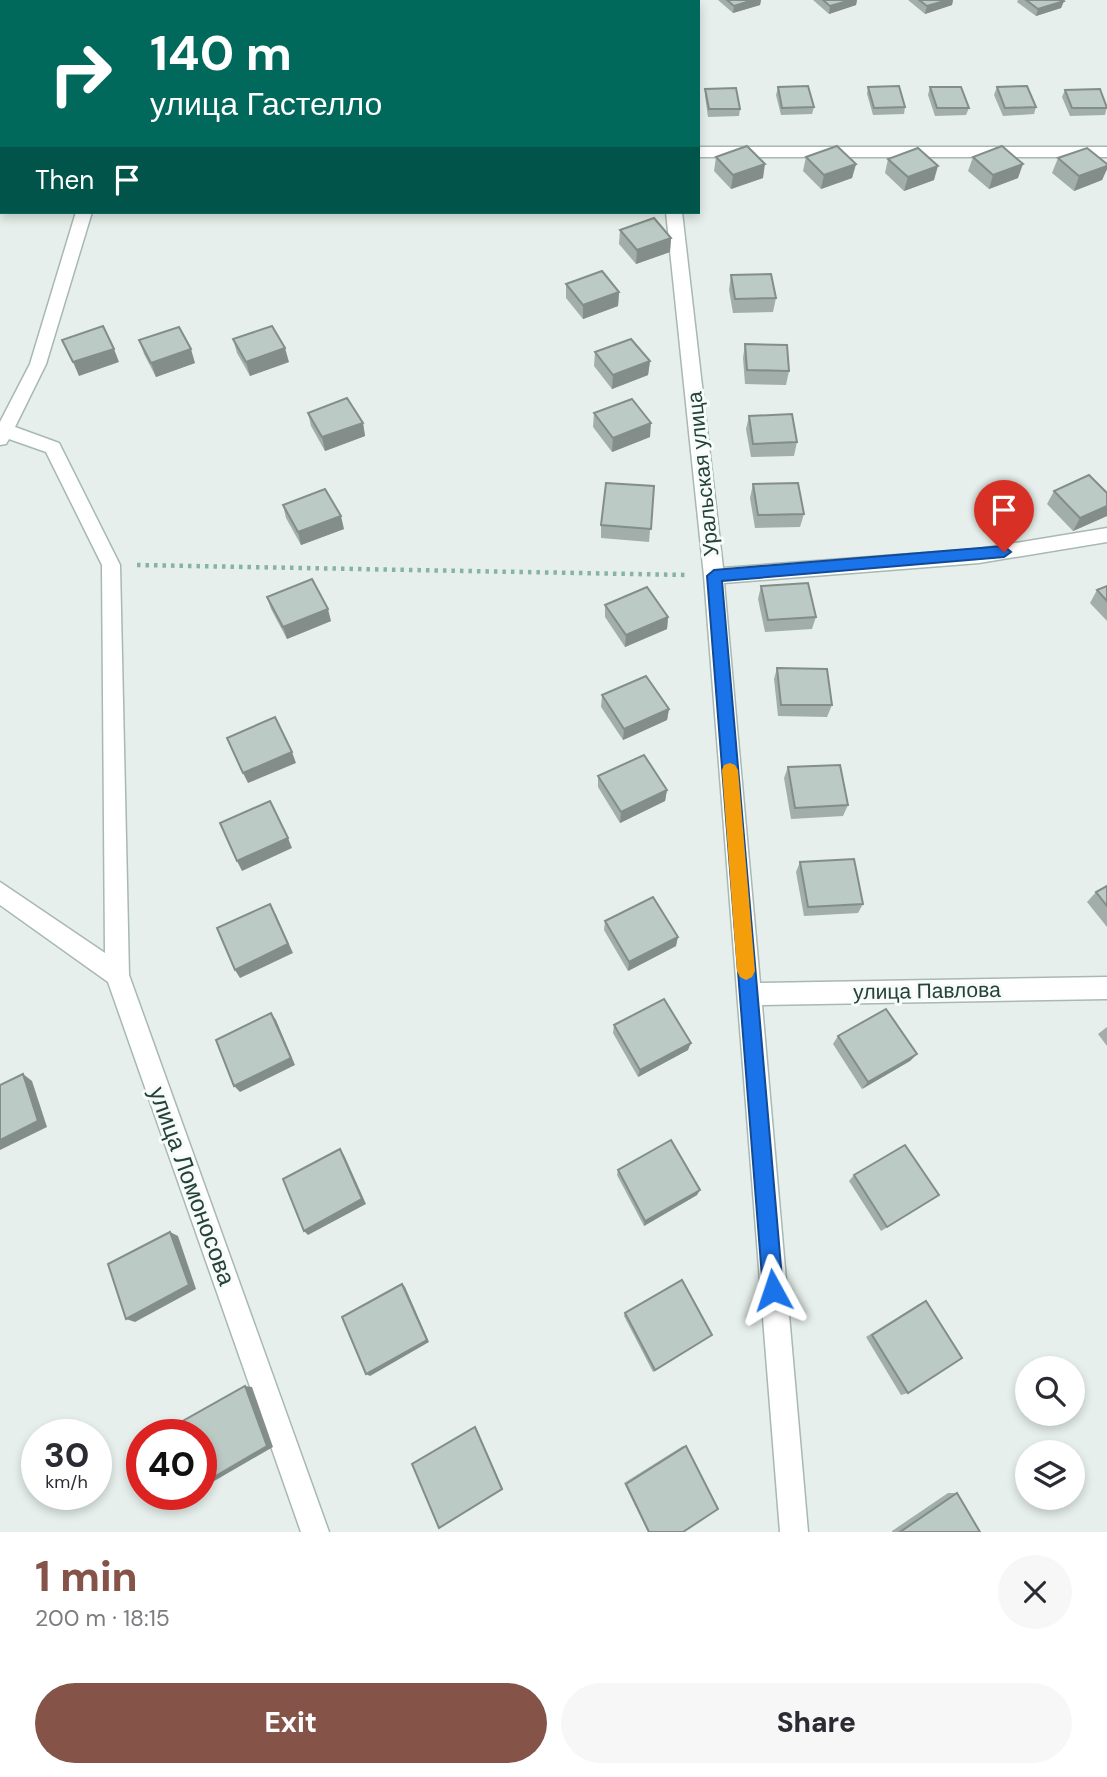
<!DOCTYPE html>
<html lang="en">
<head>
<meta charset="utf-8">
<style>
	:root { --surface:#fff; --page:#f7f7f7; --text:#2b2b33; --muted:#7c7c81; --accent:#855347 }
	body { margin:0; font-family:"DM Sans",sans-serif; background:var(--page); color:var(--text); height:100vh; display:flex; flex-direction:column; font-size:26px; white-space:nowrap }
	* { box-sizing:border-box; margin:0 }
	p { font-size:23px; color:var(--muted) }
	.icon { flex:none; width:38px; height:38px; fill:none; stroke:currentColor; stroke-width:2; stroke-linecap:round; stroke-linejoin:round }
	.map { position:relative; height:1532px; overflow:hidden }
	.details { display:flex; flex-direction:column; background:var(--surface); flex:1 }
	.details>* { flex:none }
	.hud { position:absolute; left:0px; top:0px; width:700px; height:214px; box-shadow:0 4px 10px #0003; background:#00695c; color:#fff; overflow:hidden }
	.buttons { position:absolute; left:1015px; top:1356px; display:grid; gap:14px }
	.buttons a { display:grid; place-items:center; width:70px; height:70px; border-radius:50%; background:var(--surface); box-shadow:0 4px 10px #0003; font-size:35px }
	.speed { position:absolute; left:21px; top:1419px; display:flex; gap:14px; font-size:35px; font-weight:700; text-align:center }
	.speed>* { display:grid; place-content:center; width:91px; height:91px; border-radius:50%; background:var(--surface); box-shadow:0 4px 10px #0003; line-height:1 }
	.speed small { font-size:18px; font-weight:400 }
	.speed .limit { border:10px solid #d22; background:#fff; color:#111 }
	.pin { position:absolute; display:grid; place-items:center; width:60px; height:60px; color:#fff; margin:-72px -30px; border-radius:50% 50% 50% 0; rotate:-45deg; box-shadow:0 0 7px #0007 }
	.pin .icon { rotate:45deg }
	.me { position:absolute; width:77px; margin:-38px; rotate:355deg; stroke-linejoin:round; filter:drop-shadow(0 0 5px #0008) }
	.turn { display:flex; align-items:center; gap:24px; height:147px; padding:0 35px; font-size:32px }
	.turn .icon { width:91px; height:91px; stroke-width:2.5 }
	.turn b { display:block; font-size:49px; line-height:60px }
	.then { display:flex; align-items:center; height:66px; padding:0 35px; background:#0003; gap:14px; font-size:26px }
	.round { display:grid; place-items:center; flex:none; width:74px; height:74px; border-radius:37px; background:var(--page) }
	.summary { display:flex; align-items:center; justify-content:space-between; height:119px; padding:0 35px }
	h1 { font-size:42px; font-weight:800; line-height:52px; color:var(--accent) }
	.button { display:flex; gap:14px; margin-top:auto; padding:14px 35px }
	.button a { flex:1; height:80px; border-radius:42px; background:var(--accent); color:#fff; font-size:28px; font-weight:800; line-height:80px; text-align:center }
	.button a+a { background:var(--page); color:var(--text) }
	.map>svg:first-child { display:block }
	.lines { fill:none; stroke-linecap:round; stroke-linejoin:round }
	.minor-casing { stroke:#a8b8b2; stroke-width:3 }
	.path { stroke:#86b3a5; stroke-width:4.5; stroke-dasharray:3.5 5; stroke-linecap:butt }
	.minor { fill:#fff; fill-rule:evenodd }
	.wall { fill:#a1aea9 }
	.shaded-wall { fill:#838d89 }
	.building { fill:#bbcac4; stroke:#838d89; stroke-width:2 }
	.route { fill:#1a73e8; stroke:#114b97; stroke-width:2 }
	.slow { fill:#f59e0b }
	.labels { text-anchor:middle; stroke-width:6; stroke-linejoin:round; paint-order:stroke }
	.street-label { font-size:21px; fill:#24423a; stroke:#f7fbf9 }
	.near-street-label { font-size:24px; fill:#24423a; stroke:#f7fbf9 }
</style>
</head>
<body>
<div class="map">
<svg width="1107" height="1532" viewBox="0 0 1107 1532">
	<rect width="100%" height="100%" fill="#e6efeb"/>
	<g class="lines">
		<defs>
			<g id="minor">
				<rect x="650" y="0" width="14" height="2"/>
				<rect x="698" y="147" width="409" height="10"/>
				<rect x="0" y="149" width="2" height="10"/>
				<polygon points="76,212 92,212 46,364 15,427 59,443 120,565 129,975 329,1532 301,1532 108,982 0,905 0,882 105,953 102,565 46,452 9,439 6,444 0,445 0,422 30,364"/>
				<polygon points="666,212 682,212 723,568 979,549 1107,528 1107,542 979,563 724,583 760,983 1107,977 1107,999 762,1005 808,1532 780,1532 704,576"/>
			</g>
		</defs>
		<use href="#minor" class="minor-casing"/>
		<polyline class="path" points="137,565 688,575"/>
		<use href="#minor" class="minor"/>
	</g>
	<g class="wall">
		<polygon points="718,0 761,0 760,5 733,13"/>
		<polygon points="813,0 857,0 856,5 829,14"/>
		<polygon points="908,0 953,0 952,5 925,14"/>
		<polygon points="1018,0 1063,0 1064,1 1061,8 1036,16 1017,2"/>
		<polygon points="778,87 814,107 812,114 781,115 776,95"/>
		<polygon points="868,87 905,107 904,114 873,115 867,94"/>
		<polygon points="930,87 969,108 966,115 935,116 928,95"/>
		<polygon points="997,87 1036,107 1034,114 1003,116 994,95"/>
		<polygon points="705,89 740,109 739,116 708,117 705,96"/>
		<polygon points="1065,90 1107,106 1105,115 1070,116 1062,97"/>
		<polygon points="716,157 763,178 731,189 714,171"/>
		<polygon points="806,157 856,164 852,178 821,189 803,171"/>
		<polygon points="973,157 1018,178 989,189 968,171"/>
		<polygon points="1058,158 1107,164 1107,169 1102,180 1074,191 1052,173"/>
		<polygon points="888,159 934,180 904,191 885,173"/>
		<polygon points="620,230 671,238 670,252 636,264 619,244"/>
		<polygon points="731,275 776,298 773,312 733,313 729,290"/>
		<polygon points="566,284 619,292 618,306 583,319 566,298"/>
		<polygon points="233,339 289,362 250,376 237,353"/>
		<polygon points="139,340 195,363 156,377 144,354"/>
		<polygon points="745,344 789,371 786,385 745,384 743,358"/>
		<polygon points="595,352 650,361 648,375 612,389 594,366"/>
		<polygon points="308,413 363,423 365,436 325,451 311,426"/>
		<polygon points="594,413 650,437 612,452 593,427"/>
		<polygon points="749,416 797,442 794,456 751,457 746,429"/>
		<polygon points="753,484 804,514 800,527 755,528 750,498"/>
		<polygon points="654,486 649,542 601,538 601,525"/>
		<polygon points="1054,491 1107,493 1107,516 1073,531 1047,504"/>
		<polygon points="283,505 344,529 301,545 286,518"/>
		<polygon points="761,586 816,617 812,629 765,632 758,599"/>
		<polygon points="1107,586 1107,621 1090,603 1097,590"/>
		<polygon points="267,597 331,621 287,639 271,609"/>
		<polygon points="605,605 668,617 667,629 625,647 605,617"/>
		<polygon points="777,668 832,705 827,717 778,716 774,679"/>
		<polygon points="602,695 669,709 667,720 623,740 601,707"/>
		<polygon points="788,767 848,805 843,816 791,819 784,778"/>
		<polygon points="598,776 667,790 665,801 620,823 598,787"/>
		<polygon points="800,862 863,904 858,913 804,916 796,872"/>
		<polygon points="1107,886 1107,927 1087,902 1096,892"/>
		<polygon points="605,921 676,946 628,971 604,930"/>
		<polygon points="614,1025 688,1050 638,1077 613,1033"/>
		<polygon points="1107,1027 1107,1046 1098,1034"/>
		<polygon points="838,1036 917,1054 910,1061 862,1089 833,1044"/>
		<polygon points="618,1170 697,1195 644,1226 617,1175"/>
		<polygon points="854,1175 931,1200 881,1231 849,1181"/>
		<polygon points="926,1301 908,1393 901,1395 866,1337 919,1304"/>
		<polygon points="625,1313 712,1335 653,1372 624,1316"/>
		<polygon points="683,1446 686,1446 683,1532 648,1532 624,1483"/>
		<polygon points="948,1493 957,1493 980,1532 892,1532 892,1531"/>
	</g>
	<g class="shaded-wall">
		<polygon points="753,0 761,0 760,5 733,13 734,6"/>
		<polygon points="851,0 857,0 856,5 829,14 830,6"/>
		<polygon points="948,0 953,0 952,5 925,14 927,6"/>
		<polygon points="1064,1 1061,8 1036,16 1038,9"/>
		<polygon points="765,164 763,178 731,189 733,175"/>
		<polygon points="856,164 852,178 821,189 824,175"/>
		<polygon points="1023,164 1018,178 989,189 993,175"/>
		<polygon points="938,166 934,180 904,191 908,177"/>
		<polygon points="1107,166 1107,169 1102,180 1074,191 1079,176"/>
		<polygon points="671,238 670,252 636,264 637,250"/>
		<polygon points="619,292 618,306 583,319 583,305"/>
		<polygon points="285,348 289,362 250,376 246,362"/>
		<polygon points="114,349 119,362 79,376 73,362"/>
		<polygon points="191,349 195,363 156,377 151,363"/>
		<polygon points="650,361 648,375 612,389 613,375"/>
		<polygon points="363,423 365,436 325,451 322,437"/>
		<polygon points="651,423 650,437 612,452 613,438"/>
		<polygon points="1107,506 1107,516 1073,531 1080,518"/>
		<polygon points="341,516 344,529 301,545 298,532"/>
		<polygon points="328,609 331,621 287,639 283,627"/>
		<polygon points="668,617 667,629 625,647 626,635"/>
		<polygon points="669,709 667,720 623,740 624,729"/>
		<polygon points="292,752 296,763 248,783 243,773"/>
		<polygon points="667,790 665,801 620,823 621,812"/>
		<polygon points="288,838 292,848 242,871 237,861"/>
		<polygon points="275,913 293,953 240,978 235,970"/>
		<polygon points="678,937 676,946 628,971 629,962"/>
		<polygon points="271,1013 276,1020 295,1065 240,1092 234,1086"/>
		<polygon points="691,1043 688,1050 638,1077 640,1070"/>
		<polygon points="917,1054 910,1061 862,1089 868,1082"/>
		<polygon points="23,1074 32,1081 47,1127 0,1150 0,1140"/>
		<polygon points="340,1149 344,1155 366,1204 308,1235 304,1231"/>
		<polygon points="700,1190 697,1195 644,1226 645,1221"/>
		<polygon points="170,1232 178,1236 196,1289 135,1322 126,1319"/>
		<polygon points="402,1284 405,1287 429,1342 370,1376 366,1374"/>
		<polygon points="245,1386 252,1387 273,1447 209,1484 202,1484"/>
		<polygon points="475,1427 476,1428 503,1489 439,1528"/>
	</g>
	<g class="building">
		<polygon points="47,0 84,0 85,2 48,2"/>
		<polygon points="185,0 222,0 224,2 186,2"/>
		<polygon points="302,0 339,0 341,2 303,2"/>
		<polygon points="435,0 472,0 473,1 437,2"/>
		<polygon points="568,0 600,0 594,2 569,2"/>
		<polygon points="727,0 753,0 734,6"/>
		<polygon points="823,0 851,0 830,6"/>
		<polygon points="919,0 948,0 927,6"/>
		<polygon points="1026,0 1063,0 1064,1 1038,9"/>
		<polygon points="808,86 814,107 782,108 778,87"/>
		<polygon points="899,86 905,107 874,108 868,87"/>
		<polygon points="1027,86 1036,107 1005,108 997,87"/>
		<polygon points="930,87 961,87 969,108 937,108"/>
		<polygon points="736,88 740,109 709,109 705,89"/>
		<polygon points="1100,89 1107,108 1072,108 1065,90"/>
		<polygon points="747,146 765,164 733,175 716,157"/>
		<polygon points="837,146 856,164 824,175 806,157"/>
		<polygon points="1002,146 1023,164 993,175 973,157"/>
		<polygon points="918,148 938,166 908,177 888,159"/>
		<polygon points="1087,148 1107,164 1107,166 1079,176 1058,158"/>
		<polygon points="0,164 2,164 2,174 0,171"/>
		<polygon points="654,218 671,238 637,250 620,230"/>
		<polygon points="602,271 619,292 583,305 566,284"/>
		<polygon points="771,274 776,298 735,299 731,275"/>
		<polygon points="103,326 114,349 73,362 62,340"/>
		<polygon points="272,326 285,348 246,362 233,339"/>
		<polygon points="179,327 191,349 151,363 139,340"/>
		<polygon points="631,339 650,361 613,375 595,352"/>
		<polygon points="745,344 787,345 789,371 747,370"/>
		<polygon points="347,398 363,423 322,437 308,413"/>
		<polygon points="632,399 651,423 613,438 594,413"/>
		<polygon points="792,414 797,442 753,444 749,416"/>
		<polygon points="1089,475 1107,493 1107,506 1080,518 1054,491"/>
		<polygon points="606,483 654,486 651,529 601,525"/>
		<polygon points="798,483 804,514 758,515 753,484"/>
		<polygon points="325,489 341,516 298,532 283,505"/>
		<polygon points="312,579 328,609 283,627 267,597"/>
		<polygon points="808,583 816,617 768,620 761,586"/>
		<polygon points="1107,586 1107,601 1097,590"/>
		<polygon points="647,587 668,617 626,635 605,605"/>
		<polygon points="777,668 827,669 832,705 781,705"/>
		<polygon points="646,676 669,709 624,729 602,695"/>
		<polygon points="275,717 292,752 243,773 227,738"/>
		<polygon points="644,755 667,790 621,812 598,776"/>
		<polygon points="840,765 848,805 795,808 788,767"/>
		<polygon points="270,801 288,838 237,861 220,823"/>
		<polygon points="854,859 863,904 808,907 800,862"/>
		<polygon points="1107,886 1107,906 1096,892"/>
		<polygon points="653,897 678,937 629,962 605,921"/>
		<polygon points="270,904 288,944 235,970 217,928"/>
		<polygon points="664,999 691,1043 640,1070 614,1025"/>
		<polygon points="886,1009 917,1054 868,1082 838,1036"/>
		<polygon points="271,1013 291,1058 234,1086 216,1040"/>
		<polygon points="23,1074 38,1121 0,1140 0,1085"/>
		<polygon points="671,1140 700,1190 645,1221 618,1170"/>
		<polygon points="905,1145 939,1195 887,1227 854,1175"/>
		<polygon points="340,1149 362,1199 304,1231 283,1179"/>
		<polygon points="170,1232 189,1285 126,1319 108,1264"/>
		<polygon points="682,1280 712,1335 655,1370 625,1313"/>
		<polygon points="402,1284 427,1340 366,1374 342,1317"/>
		<polygon points="926,1301 962,1358 908,1393 872,1335"/>
		<polygon points="245,1386 267,1446 202,1484 201,1435 185,1435 181,1422"/>
		<polygon points="475,1427 502,1489 439,1528 412,1464"/>
		<polygon points="686,1446 718,1509 683,1532 649,1532 626,1484"/>
		<polygon points="957,1493 980,1532 900,1532"/>
	</g>
	<polygon class="route" points="1004,546 1011,552 1004,557 722,581 783,1290 780,1297 773,1300 766,1297 763,1290 707,576 714,570"/>
	<polygon class="slow" points="730,763 735,765 738,770 755,971 752,977 746,980 740,977 737,971 722,770 724,765"/>
	<g class="labels">
		<g class="street-label">
			<text transform="translate(703 474) rotate(-96)" y="7">Уральская улица</text>
			<text transform="translate(927 991) rotate(-1)" y="7">улица Павлова</text>
		</g>
		<g class="near-street-label">
			<text transform="translate(192 1186) rotate(70)" y="8">улица Ломоносова</text>
		</g>
	</g>
</svg>
<div class="buttons">
<a><svg class="icon" aria-label="search" viewBox="0 0 24 24"><circle cx="10" cy="10" r="6"/><path d="M15 15l6 6"/></svg></a>
<a><svg class="icon" aria-label="layers" viewBox="0 0 24 24"><path d="M12 4l9 5-9 5-9-5zM3 14l9 5 9-5"/></svg></a>
</div>
<div class="speed"><div>30<small>km/h</small></div><div class="limit">40</div></div>
<div class="pin" style="left:1004px;top:552px;background:#d93025"><svg class="icon" aria-label="arrive" viewBox="0 0 24 24"><path d="M6 21V4h12l-3 4 3 4H6"/></svg></div>
<svg class="me" style="left:773px;top:1290px" viewBox="-20 -20 40 40"><path d="M0-17L14 15 0 8-14 15z" fill="#1a73e8" stroke="#fff" stroke-width="4"/></svg>
<div class="hud">
<div class="turn"><svg class="icon" aria-label="right" viewBox="0 0 24 24"><path d="M7 20v-9h11M14 6l5 5-5 5"/></svg><div><b>140 m</b>улица Гастелло</div></div>
<div class="then">Then<svg class="icon" aria-label="arrive" viewBox="0 0 24 24"><path d="M6 21V4h12l-3 4 3 4H6"/></svg></div>
</div>
</div>
<section class="details">
<div class="summary"><div><h1>1 min</h1><p>200 m · 18:15</p></div><a class="round"><svg class="icon" aria-label="close" viewBox="0 0 24 24"><path d="M6 6l12 12M18 6L6 18"/></svg></a></div>
<div class="button"><a>Exit</a><a>Share</a></div>
</section>
</body>
</html>
